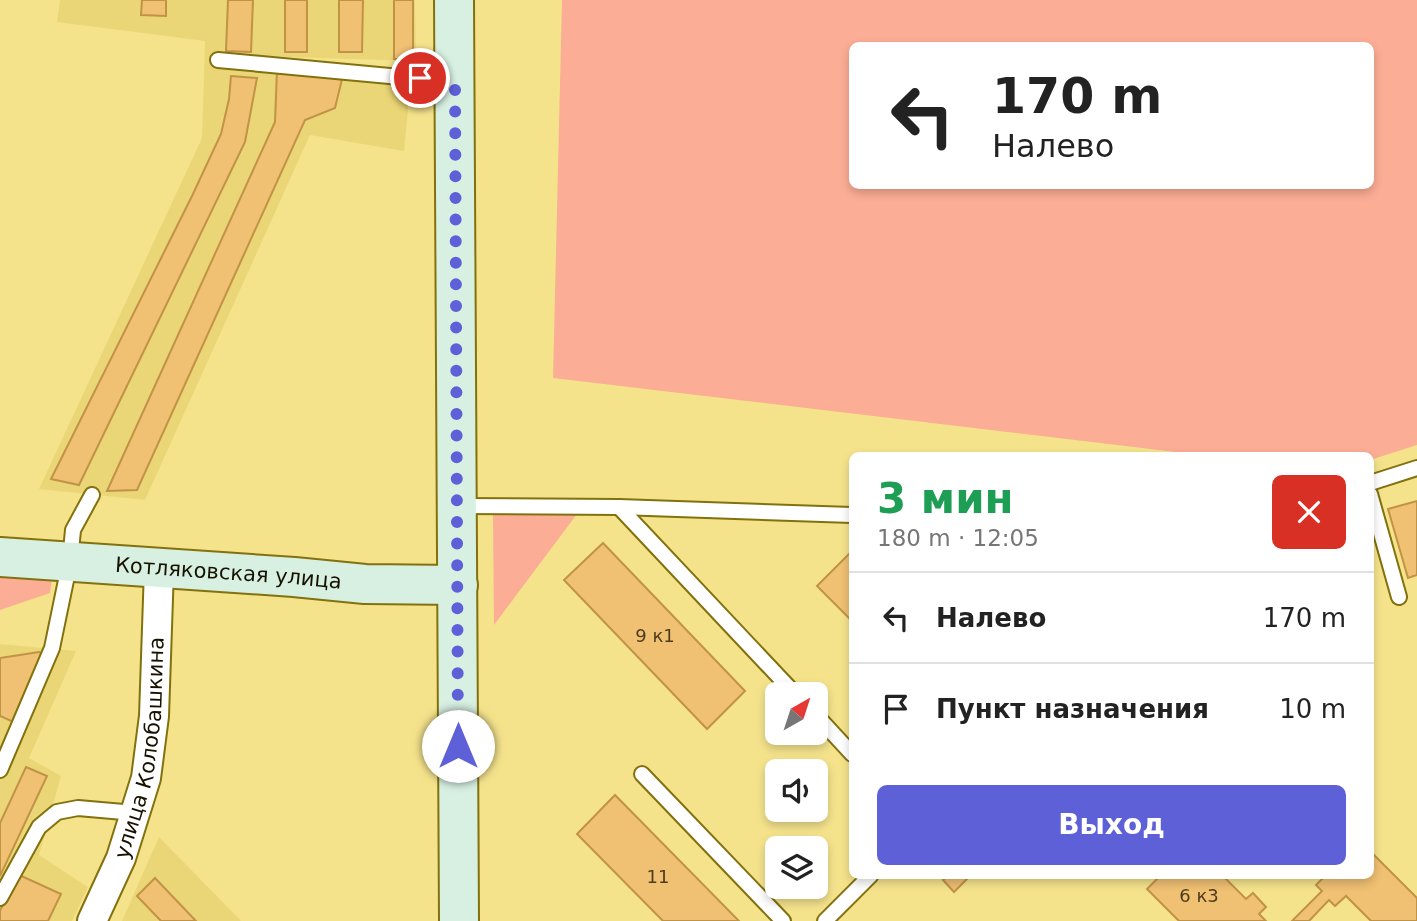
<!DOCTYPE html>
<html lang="ru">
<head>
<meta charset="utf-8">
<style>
	:root { --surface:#fff; --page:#f6f6f6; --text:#222; --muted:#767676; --line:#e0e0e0; --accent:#5e60d8 }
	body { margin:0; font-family:"DejaVu Sans",sans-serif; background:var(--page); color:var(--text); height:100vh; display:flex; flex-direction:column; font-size:26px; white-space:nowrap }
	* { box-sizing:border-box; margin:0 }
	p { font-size:23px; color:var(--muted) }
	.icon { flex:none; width:38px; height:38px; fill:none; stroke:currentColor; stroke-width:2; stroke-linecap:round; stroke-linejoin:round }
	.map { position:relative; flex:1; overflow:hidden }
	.sheet { position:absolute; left:849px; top:452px; width:525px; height:427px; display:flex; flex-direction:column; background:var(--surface); border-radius:10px; box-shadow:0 4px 10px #0003 }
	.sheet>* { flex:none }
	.top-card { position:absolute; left:849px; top:42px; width:525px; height:147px; border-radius:10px; box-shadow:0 4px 10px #0003; background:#fff; color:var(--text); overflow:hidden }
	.needle { width:46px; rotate:39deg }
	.controls { position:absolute; left:765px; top:682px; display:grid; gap:14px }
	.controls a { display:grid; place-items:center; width:63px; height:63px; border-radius:10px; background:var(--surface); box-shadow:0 4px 10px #0003; font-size:35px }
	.pin { position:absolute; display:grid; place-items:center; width:60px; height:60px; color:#fff; margin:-30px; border:4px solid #fff; border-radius:50%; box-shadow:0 2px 7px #0007 }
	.me { position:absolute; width:77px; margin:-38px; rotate:0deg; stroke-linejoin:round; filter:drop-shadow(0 0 5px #0008) }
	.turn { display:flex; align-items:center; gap:24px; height:147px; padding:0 28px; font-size:32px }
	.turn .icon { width:91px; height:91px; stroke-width:2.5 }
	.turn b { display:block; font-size:49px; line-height:60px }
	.round { display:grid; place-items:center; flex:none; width:74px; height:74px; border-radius:10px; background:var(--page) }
	.summary { display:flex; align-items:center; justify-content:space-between; height:119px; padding:0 28px }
	h1 { font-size:42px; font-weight:600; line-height:52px; color:#1e9e55 }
	.button { display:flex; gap:14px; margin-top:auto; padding:14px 28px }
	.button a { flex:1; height:80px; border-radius:10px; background:var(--accent); color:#fff; font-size:28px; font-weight:600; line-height:80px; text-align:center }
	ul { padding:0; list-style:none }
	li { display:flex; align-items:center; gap:21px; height:91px; padding:0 28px; border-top:2px solid var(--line) }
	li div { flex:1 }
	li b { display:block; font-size:26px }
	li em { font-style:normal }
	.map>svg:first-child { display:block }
	.built { fill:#ead676 }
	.green { fill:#fcad95; fill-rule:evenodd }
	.building { fill:#f0c073; stroke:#c19346; stroke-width:2 }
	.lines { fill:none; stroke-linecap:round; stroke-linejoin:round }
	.lane-casing { stroke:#82710c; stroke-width:18 }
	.street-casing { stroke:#82710c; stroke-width:32 }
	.secondary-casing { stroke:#82710c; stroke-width:42 }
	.lane { stroke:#fff; stroke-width:14 }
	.street { stroke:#fff; stroke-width:28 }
	.secondary { stroke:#d7f0e2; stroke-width:38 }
	.route { stroke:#5e60d8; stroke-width:12; stroke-dasharray:0 21.6 }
	.labels { text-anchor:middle; stroke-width:5; stroke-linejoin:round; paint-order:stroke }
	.number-label { font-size:18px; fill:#4d3d1d }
	.street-label { font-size:21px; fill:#171100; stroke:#f5e38c }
</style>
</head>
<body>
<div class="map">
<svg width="1417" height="921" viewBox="0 0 1417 921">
	<rect width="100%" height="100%" fill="#f5e38c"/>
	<g class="built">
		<polygon points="60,0 415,0 416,61 218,55 411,79 404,151 310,135 145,500 39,489 202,138 205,41 57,22"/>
		<polygon points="0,644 76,651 29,758 61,776 39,855 88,887 72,921 0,921"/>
		<polygon points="159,837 241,921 122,921"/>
	</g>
	<g class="green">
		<path d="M562 0H1417V445L1370 460V455H1201L553 378ZM852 46H1370V186H852Z"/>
		<polygon points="577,514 494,625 493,515"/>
		<polygon points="0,574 52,578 50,593 0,610"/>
	</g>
	<g class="building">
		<polygon points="142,0 166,0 166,16 141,15"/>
		<polygon points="228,0 253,0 251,52 226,51"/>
		<rect x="285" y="0" width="22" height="52"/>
		<polygon points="339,0 363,0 362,52 339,52"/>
		<rect x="394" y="0" width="19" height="59"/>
		<polygon points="277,70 343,75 335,108 305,120 137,490 107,491 275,122"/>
		<polygon points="231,76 257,78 245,142 79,485 51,479 192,196 221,134 229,99"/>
		<polygon points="1417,501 1417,575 1408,578 1388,509"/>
		<polygon points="603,543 745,691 707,729 564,580"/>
		<polygon points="852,551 852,621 817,586"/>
		<polygon points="39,652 50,657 20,725 0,716 0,658"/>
		<polygon points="26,767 47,776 0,876 0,823"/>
		<polygon points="615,795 739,921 663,921 577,834"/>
		<polygon points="1370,851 1417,898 1417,921 1371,921 1346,896 1335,906 1329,900 1309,921 1292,921 1322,891 1316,885 1326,875 1370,875"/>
		<polygon points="17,874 61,894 48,921 0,921 0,911"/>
		<polygon points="949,875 971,875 954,892 943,880"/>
		<polygon points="1161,875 1222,875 1246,899 1253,893 1266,907 1259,914 1266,921 1179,921 1147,889"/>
		<polygon points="155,878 196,921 161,921 137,896"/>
	</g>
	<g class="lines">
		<defs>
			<g id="lane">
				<polyline points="218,60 454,82"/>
				<polyline points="1370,483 1417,468"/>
				<polyline points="1370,494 1399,597"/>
				<polyline points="459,506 619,507 796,695"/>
				<polyline points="619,507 852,515"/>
				<polyline points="816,715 852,754"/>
				<polyline points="0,770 52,648 70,561 73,530 92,495"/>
				<polyline points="642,774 783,921"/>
				<polyline points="0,898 39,827 57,812 78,808 135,813"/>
				<polyline points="825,921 871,875"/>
			</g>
			<g id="street">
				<path id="s1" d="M92 921 121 858 146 778 154 716 159 569"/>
			</g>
			<g id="secondary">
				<polyline points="454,0 459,921"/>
				<path id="s2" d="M0 557 294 577 365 584 458 585"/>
			</g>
		</defs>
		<use href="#lane" class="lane-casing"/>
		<use href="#street" class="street-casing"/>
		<use href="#secondary" class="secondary-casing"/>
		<use href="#lane" class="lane"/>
		<use href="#street" class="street"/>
		<use href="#secondary" class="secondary"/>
	</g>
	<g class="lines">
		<polyline class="route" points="420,78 455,82 458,746"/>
	</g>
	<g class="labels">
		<g class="number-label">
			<text x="655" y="642">9 к1</text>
			<text x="658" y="883">11</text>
			<text x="1199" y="902">6 к3</text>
		</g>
		<g class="street-label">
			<text dy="7" stroke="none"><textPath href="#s2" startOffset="229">Котляковская улица</textPath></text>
			<text dy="7" stroke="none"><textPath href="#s1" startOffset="182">улица Колобашкина</textPath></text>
		</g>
	</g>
</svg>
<div class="controls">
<a><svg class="needle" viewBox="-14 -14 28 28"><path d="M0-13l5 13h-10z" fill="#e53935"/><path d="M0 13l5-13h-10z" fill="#767676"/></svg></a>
<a><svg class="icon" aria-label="sound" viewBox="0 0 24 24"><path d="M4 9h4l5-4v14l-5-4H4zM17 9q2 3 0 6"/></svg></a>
<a><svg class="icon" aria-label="layers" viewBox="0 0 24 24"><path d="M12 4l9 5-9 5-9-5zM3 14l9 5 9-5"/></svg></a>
</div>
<div class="pin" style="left:420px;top:78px;background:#d93025"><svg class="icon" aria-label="arrive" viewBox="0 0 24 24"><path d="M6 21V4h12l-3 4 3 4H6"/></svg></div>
<svg class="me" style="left:458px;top:746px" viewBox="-20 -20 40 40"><circle r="19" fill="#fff"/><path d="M0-13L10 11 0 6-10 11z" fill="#5e60d8"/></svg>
<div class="top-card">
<div class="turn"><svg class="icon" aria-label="left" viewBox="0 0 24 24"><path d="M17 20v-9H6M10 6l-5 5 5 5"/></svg><div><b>170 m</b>Налево</div></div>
</div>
<section class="sheet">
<div class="summary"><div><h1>3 мин</h1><p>180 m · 12:05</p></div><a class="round" style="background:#d93025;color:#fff"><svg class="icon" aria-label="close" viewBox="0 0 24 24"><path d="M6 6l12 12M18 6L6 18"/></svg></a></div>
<ul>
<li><svg class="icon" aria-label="left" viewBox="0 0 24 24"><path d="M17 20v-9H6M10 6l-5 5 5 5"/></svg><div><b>Налево</b></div><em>170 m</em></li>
<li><svg class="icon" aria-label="arrive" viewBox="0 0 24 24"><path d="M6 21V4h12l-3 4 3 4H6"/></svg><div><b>Пункт назначения</b></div><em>10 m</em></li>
</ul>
<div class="button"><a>Выход</a></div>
</section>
</div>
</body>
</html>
